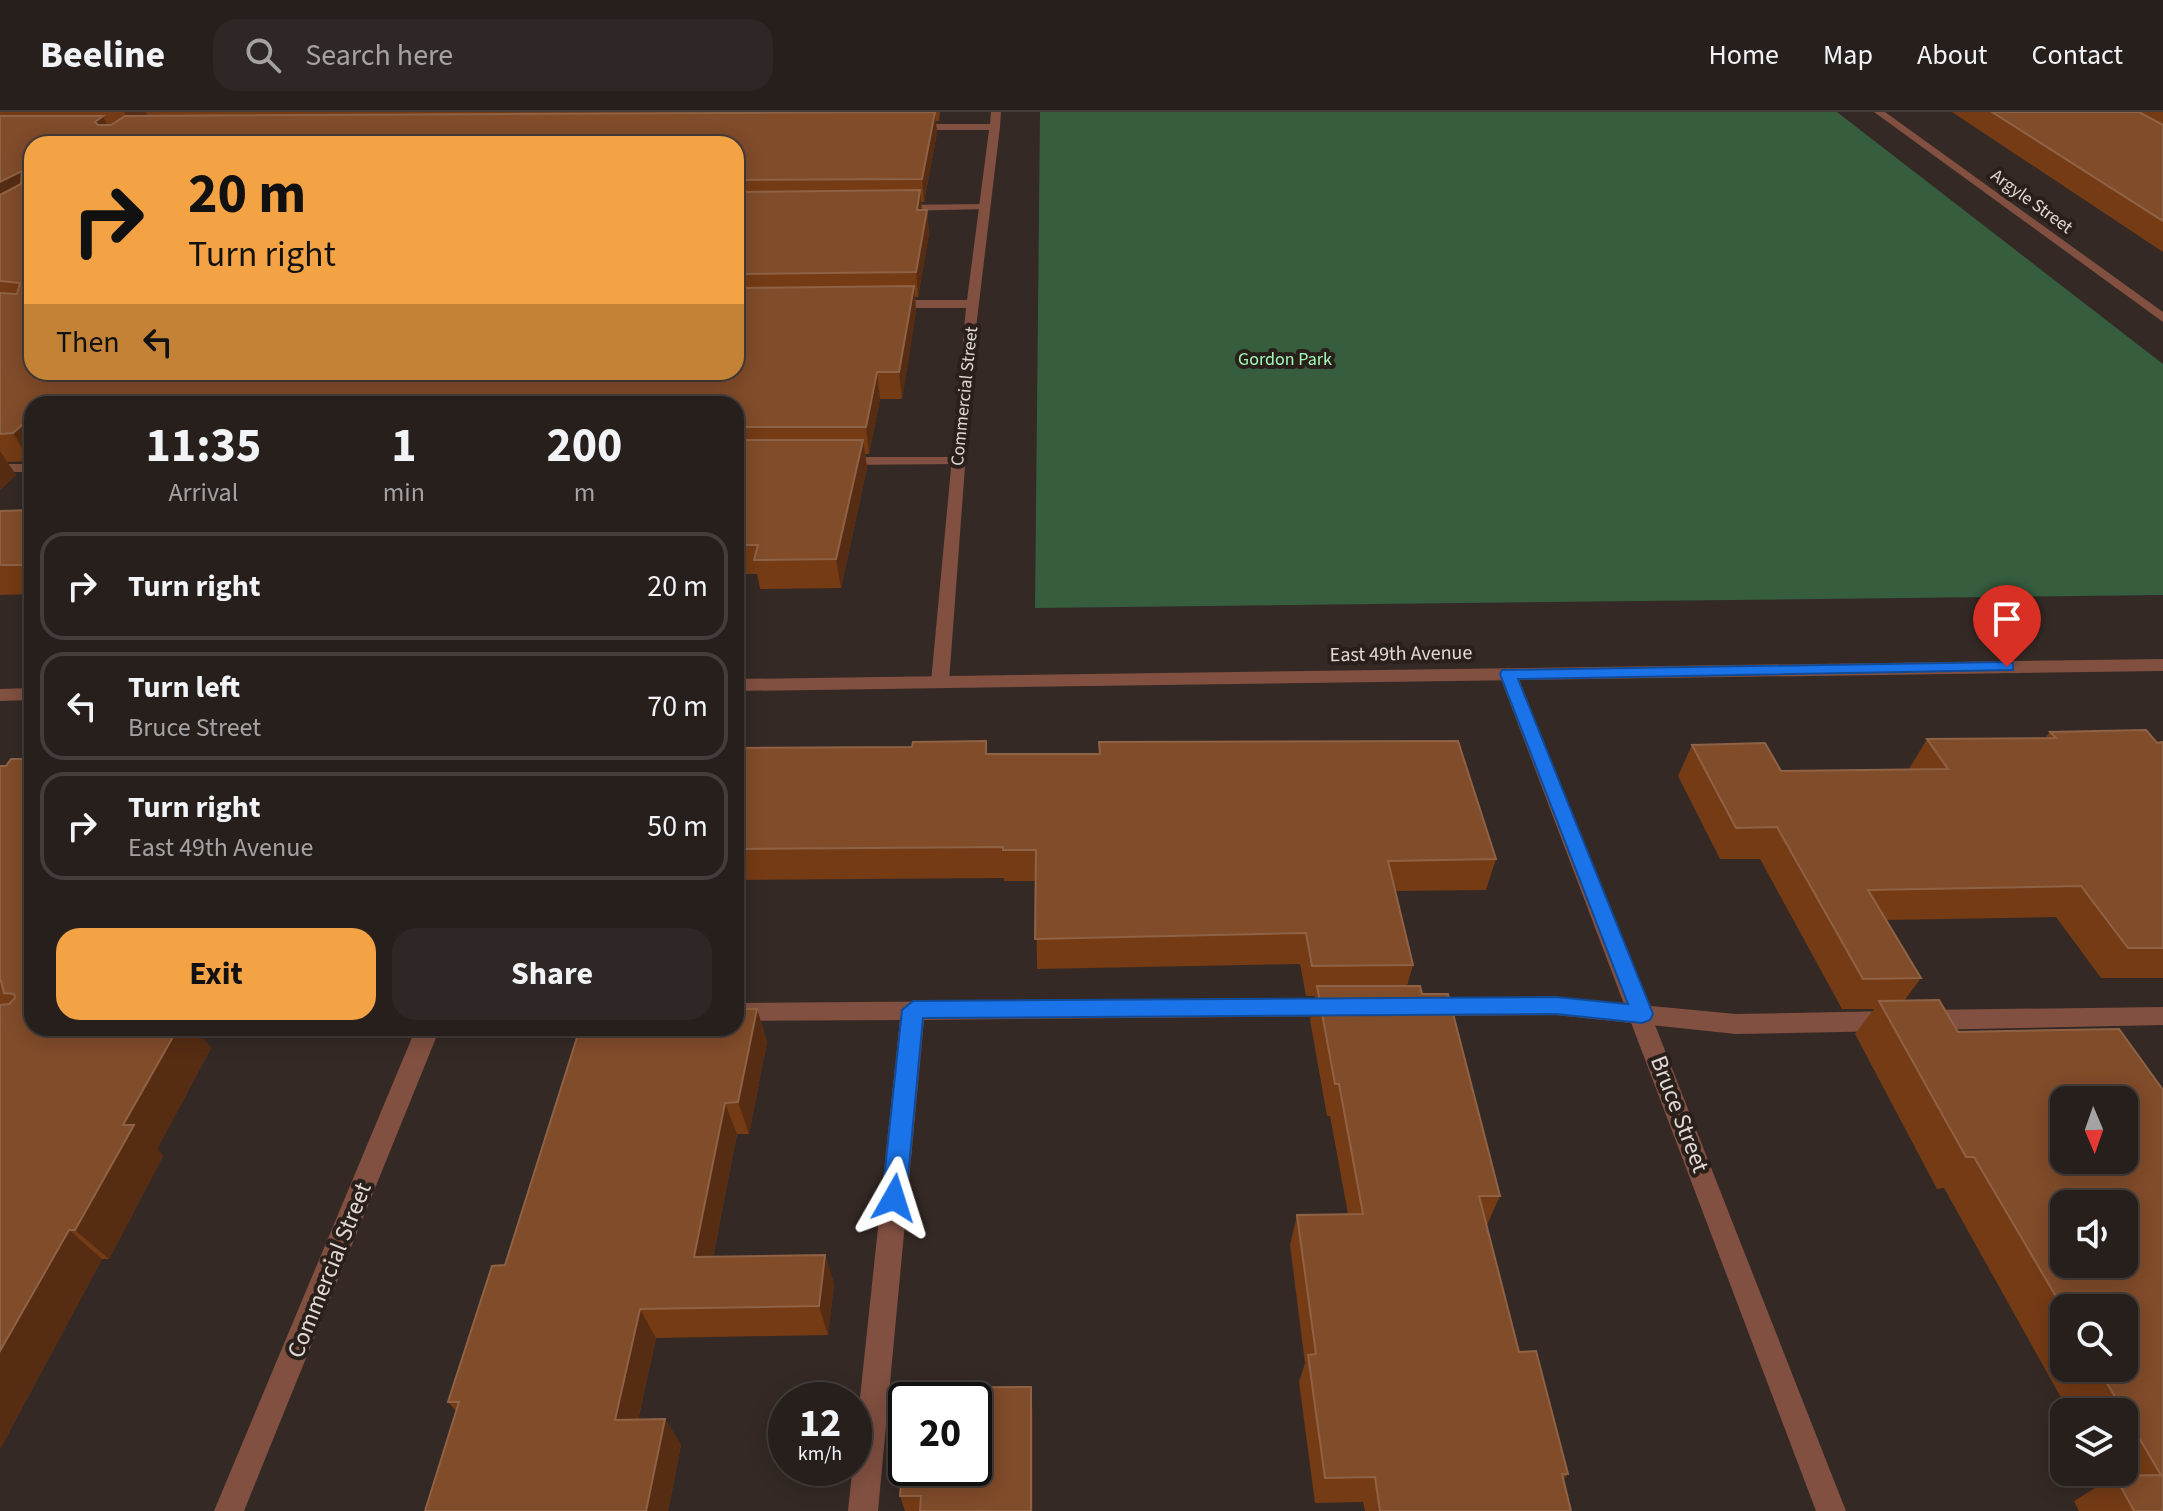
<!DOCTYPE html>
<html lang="en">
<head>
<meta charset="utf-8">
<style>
	:root { --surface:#271f1c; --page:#2f2725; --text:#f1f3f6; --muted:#a4a2a3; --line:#433d3b; --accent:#f4a344 }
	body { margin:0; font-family:"Source Sans 3",sans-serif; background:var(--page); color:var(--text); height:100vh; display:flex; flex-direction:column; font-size:30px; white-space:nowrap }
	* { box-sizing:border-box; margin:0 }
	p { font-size:26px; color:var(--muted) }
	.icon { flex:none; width:44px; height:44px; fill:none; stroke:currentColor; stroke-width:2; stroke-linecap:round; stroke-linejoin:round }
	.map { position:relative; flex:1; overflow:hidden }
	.side { position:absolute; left:24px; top:284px; width:720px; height:640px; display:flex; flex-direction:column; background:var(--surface); border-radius:24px; box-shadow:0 4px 20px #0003,0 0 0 2px var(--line) }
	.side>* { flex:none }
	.hud { position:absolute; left:24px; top:24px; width:720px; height:244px; border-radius:24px; box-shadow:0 4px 20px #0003,0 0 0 2px var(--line); background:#f4a344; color:#111; overflow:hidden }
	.needle { width:52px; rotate:178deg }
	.tools { position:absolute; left:2050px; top:974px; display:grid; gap:16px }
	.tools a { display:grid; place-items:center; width:88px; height:88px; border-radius:16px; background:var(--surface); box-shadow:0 4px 20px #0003,0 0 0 2px var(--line); font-size:40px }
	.speed { position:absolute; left:768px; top:1270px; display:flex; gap:16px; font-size:40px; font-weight:700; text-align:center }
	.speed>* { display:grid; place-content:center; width:104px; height:104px; border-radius:50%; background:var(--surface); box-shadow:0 4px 20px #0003,0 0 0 2px var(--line); line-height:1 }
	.speed small { font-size:20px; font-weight:400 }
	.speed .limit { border:4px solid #111; border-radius:12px; background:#fff; color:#111 }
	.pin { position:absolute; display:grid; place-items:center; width:68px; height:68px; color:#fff; margin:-82px -34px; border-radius:50% 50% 50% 0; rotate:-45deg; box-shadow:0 0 8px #0007 }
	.pin .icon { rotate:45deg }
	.me { position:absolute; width:88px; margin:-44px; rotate:6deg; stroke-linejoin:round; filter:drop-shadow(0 0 6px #0008) }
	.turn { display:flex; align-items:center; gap:28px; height:168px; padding:0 32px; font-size:36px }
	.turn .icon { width:104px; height:104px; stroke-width:2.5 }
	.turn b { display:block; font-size:56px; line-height:68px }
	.then { display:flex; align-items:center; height:76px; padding:0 32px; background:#0003; gap:16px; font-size:30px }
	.eta { display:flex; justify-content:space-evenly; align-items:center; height:136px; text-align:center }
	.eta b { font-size:48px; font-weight:700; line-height:56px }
	.primary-button { display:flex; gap:16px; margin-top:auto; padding:16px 32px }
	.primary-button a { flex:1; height:92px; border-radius:24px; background:var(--accent); color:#111; font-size:32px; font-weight:700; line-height:92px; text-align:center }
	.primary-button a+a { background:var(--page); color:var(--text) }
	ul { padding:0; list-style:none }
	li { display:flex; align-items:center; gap:24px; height:108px; margin:0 16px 12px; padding:0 16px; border:4px solid var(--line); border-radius:24px }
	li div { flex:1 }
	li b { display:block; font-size:30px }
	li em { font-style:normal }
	header { display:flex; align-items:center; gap:48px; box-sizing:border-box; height:112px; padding:0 40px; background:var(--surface); border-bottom:2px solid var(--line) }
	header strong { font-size:38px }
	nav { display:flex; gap:44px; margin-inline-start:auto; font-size:28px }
	.search { width:560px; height:72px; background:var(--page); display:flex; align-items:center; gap:20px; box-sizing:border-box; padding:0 28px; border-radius:24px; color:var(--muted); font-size:30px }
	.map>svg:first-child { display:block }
	.green { fill:#355d3e }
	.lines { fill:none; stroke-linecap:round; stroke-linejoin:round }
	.service { fill:#815040; fill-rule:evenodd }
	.minor { fill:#815040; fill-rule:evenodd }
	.tertiary { fill:#815040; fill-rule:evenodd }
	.wall { fill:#743b15; fill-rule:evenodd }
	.shaded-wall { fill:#562d13 }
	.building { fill:#804c2a; stroke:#8f6245; stroke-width:2; fill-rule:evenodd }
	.route { fill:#1a73e8; stroke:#114b97; stroke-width:2 }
	.labels { text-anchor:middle; stroke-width:8; stroke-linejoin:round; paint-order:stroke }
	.far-street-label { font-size:18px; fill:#e0d9d5; stroke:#2a201b }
	.far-park-label { font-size:18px; fill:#a1fab5; stroke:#2a201b }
	.street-label { font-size:20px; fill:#e0d9d5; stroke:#2a201b }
	.near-street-label { font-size:24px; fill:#e0d9d5; stroke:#2a201b }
</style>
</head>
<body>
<header>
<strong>Beeline</strong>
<div class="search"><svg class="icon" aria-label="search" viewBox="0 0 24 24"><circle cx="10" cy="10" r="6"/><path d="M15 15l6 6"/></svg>Search here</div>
<nav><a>Home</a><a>Map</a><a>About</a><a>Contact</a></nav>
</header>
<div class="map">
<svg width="2163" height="1399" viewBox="0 0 2163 1399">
	<rect width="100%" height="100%" fill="#342925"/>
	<polygon class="green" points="1040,0 1837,0 2163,252 2163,483 1035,496"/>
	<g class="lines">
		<g class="service">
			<polygon points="986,92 990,93 990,97 896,99 891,96 896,93"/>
			<polygon points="957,345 962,346 962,352 840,353 833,349 840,345"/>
			<rect x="0" y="352" width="32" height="8"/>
			<polygon points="1556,885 1736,902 1891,899 1899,902 1903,909 1899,916 1891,919 1736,922 1556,903 1424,904 1416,902 1412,895 1416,888 1424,886"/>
			<polygon points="1340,886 1348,888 1352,895 1348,902 1340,904 924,908 878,1399 848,1399 900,908 736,909 736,891"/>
			<polygon points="2163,895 2163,913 1923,918 1915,915 1911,908 1915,901 1923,898"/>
		</g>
		<g class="minor">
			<polygon points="991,0 1001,0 1000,15 974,233 949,570 940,576 931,570 966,196 890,196 884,192 890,188 967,188 989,18 911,18 906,15 911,12 990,12"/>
			<polygon points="1874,0 1885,0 2163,200 2163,210"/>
			<polygon points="1508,556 1517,562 1846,1399 1816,1399 1499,562"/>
			<polygon points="416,916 440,916 244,1399 214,1399"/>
		</g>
		<g class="tertiary">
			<polygon points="2163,547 2163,559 736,579 736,567"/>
			<polygon points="32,576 32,588 0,589 0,577"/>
		</g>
	</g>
	<g class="wall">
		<path d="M0 0H940L939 9H936L937 21 924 90H921L922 98H927L929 122 918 185H915L916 199 902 287H880L869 342H865L867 356 841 476 760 477 757 462H736V292H32V347L30 349 7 350 16 363 0 378ZM736 32V260H32Z"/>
		<polygon points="1952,0 2163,0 2163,140"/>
		<polygon points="32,398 32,482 0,483 0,399"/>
		<path d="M2050 620 2163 630V866H2101L2056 805 1886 808 1921 866 1904 889 1958 920 2163 978V1399H2079L2074 1389 2108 1368 2103 1360H2124V1300H2069L1944 1076 1937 1077 1855 922 1874 897H1842L1760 747H1720L1678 664 1692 633 1781 659 1909 657 1927 627 2045 626ZM2064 1196 2124 1256H2064Z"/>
		<polygon points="1099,630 1496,747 1486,778 1395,779 1413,853 1407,874 1422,882 1500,1084 1487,1113 1519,1240 1568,1362 1563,1368 1571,1399 1365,1399 1363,1390 1315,1391 1299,1270 1305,1251 1290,1133 1297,1103 1348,1102 1330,1004 1327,1004 1310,908 1315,884 1306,884 1300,852 1037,857 1036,769 1004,769 1004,766 736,768 736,636 987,642 1099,642"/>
		<polygon points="0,654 32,916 194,916 211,936 157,1037 163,1044 109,1147 102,1147 0,1337"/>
		<polygon points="757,897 767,930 749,1022 737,1022 713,1145 825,1143 834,1172 828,1223 656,1226 638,1308 665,1307 681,1333 668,1399 425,1399 456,1299 448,1290 505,1153"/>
		<polygon points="1033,1302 1033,1399 905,1399 900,1384"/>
	</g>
	<g class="shaded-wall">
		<polygon points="124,0 146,0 147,2 131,13"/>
		<polygon points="935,0 937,21 924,90 922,67"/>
		<polygon points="103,4 113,25 95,10"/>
		<polygon points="22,59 32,78 0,100 0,70"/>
		<polygon points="920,78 922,102 917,98"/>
		<polygon points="927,98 929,122 918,185 916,160"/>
		<polygon points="914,174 916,199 902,287 899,260"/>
		<polygon points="877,260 880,287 869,342 866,315"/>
		<polygon points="32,304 32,347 30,349 13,321"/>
		<polygon points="863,328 867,356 841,476 836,447"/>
		<polygon points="0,339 16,363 0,378"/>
		<polygon points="757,897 767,930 749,1022 738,990"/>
		<polygon points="178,916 194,916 211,936 157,1037 163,1044 109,1147 75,1118 123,1013"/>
		<polygon points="725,991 737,1022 707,1174 694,1145"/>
		<polygon points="69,1118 102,1147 0,1337 0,1239"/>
		<polygon points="825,1143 834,1172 828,1223 819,1194"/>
		<polygon points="640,1197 656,1226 632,1334 615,1308"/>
		<polygon points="1031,1275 1033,1302 1033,1399 1031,1399"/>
		<polygon points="665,1307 681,1333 668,1399 646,1399"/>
	</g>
	<g class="building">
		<polygon points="935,0 922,67 736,68 736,32 32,32 32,260 736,260 736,176 914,174 899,260 877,260 866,315 736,315 736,292 179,292 184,287 50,287 45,292 32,292 32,304 13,321 0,322 0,181 17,182 20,171 0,169 0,83 21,72 22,59 0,70 0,4 103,4 95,10 98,13 111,13 125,4"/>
		<polygon points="1992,0 2139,0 2163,13 2163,109"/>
		<polygon points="920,78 917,98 927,98 916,160 736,162 736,80"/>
		<polygon points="736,328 863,328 836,447 754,448 758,433 736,433"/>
		<polygon points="32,398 32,453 0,453 0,399"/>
		<polygon points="2146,618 2157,631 2163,630 2163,836 2128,836 2081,774 1868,778 1921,866 1863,867 1777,715 1736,716 1692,633 1765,631 1781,659 1948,657 1927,627 2056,626 2050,620"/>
		<polygon points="986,629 986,642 1100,642 1099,630 1458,629 1496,747 1388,749 1413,853 1312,854 1306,821 1035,827 1036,738 1003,738 1003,735 736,737 736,636 912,635 913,630"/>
		<polygon points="11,647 32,647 32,916 178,916 123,1013 134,1013 75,1118 69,1118 0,1239 0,893 9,892 15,886 14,882 4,881 1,869 0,869 0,654 6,654"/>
		<polygon points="1317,874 1420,874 1422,882 1448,882 1500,1084 1479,1084 1519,1240 1536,1239 1568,1362 1562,1362 1571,1399 1380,1399 1375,1365 1325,1366 1308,1243 1316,1242 1297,1103 1363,1102 1339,972 1335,972"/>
		<path d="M1939 888 1958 920 2119 917 2163 978V1399H2134L2115 1364 2161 1363 2098 1256H2124V1196H2064V1198L1974 1045H1966L1879 889ZM2064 988H2124V1048H2064ZM2064 1092H2124V1152H2064Z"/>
		<polygon points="736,897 757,897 738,990 725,991 694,1145 825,1143 819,1194 640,1197 615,1308 665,1307 646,1399 425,1399 459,1290 448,1290 492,1154 505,1153 580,916 736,916"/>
		<polygon points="1031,1275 1031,1399 920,1399 921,1384 900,1384 906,1308 906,1356 974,1356 974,1288 908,1288 909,1276"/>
	</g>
	<polygon class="route" points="2007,550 2013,551 2013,558 1518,567 1653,902 1650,908 1642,911 1556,902 923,906 906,1086 903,1093 894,1097 886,1093 882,1086 902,898 913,889 1556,885 1628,892 1500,562 1502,558"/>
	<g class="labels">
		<g class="far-street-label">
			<text transform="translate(2032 89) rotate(36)" y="6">Argyle Street</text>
			<text transform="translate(964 284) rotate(-84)" y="6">Commercial Street</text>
		</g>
		<g class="far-park-label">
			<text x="1285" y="253">Gordon Park</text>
		</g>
		<g class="street-label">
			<text transform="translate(1401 541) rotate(-1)" y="7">East 49th Avenue</text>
		</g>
		<g class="near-street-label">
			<text transform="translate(1680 1002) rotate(69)" y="8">Bruce Street</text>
			<text transform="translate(329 1158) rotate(-68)" y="8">Commercial Street</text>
		</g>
	</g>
</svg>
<div class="tools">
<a><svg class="needle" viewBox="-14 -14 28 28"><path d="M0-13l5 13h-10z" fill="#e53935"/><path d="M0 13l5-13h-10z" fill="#a4a2a3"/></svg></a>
<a><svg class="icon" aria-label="sound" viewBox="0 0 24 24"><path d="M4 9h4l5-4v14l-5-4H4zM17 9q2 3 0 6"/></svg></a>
<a><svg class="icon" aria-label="search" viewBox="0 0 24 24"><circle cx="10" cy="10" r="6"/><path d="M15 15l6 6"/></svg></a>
<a><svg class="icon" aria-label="layers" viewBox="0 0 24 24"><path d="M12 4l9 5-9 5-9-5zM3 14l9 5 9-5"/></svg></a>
</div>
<div class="speed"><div>12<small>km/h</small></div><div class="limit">20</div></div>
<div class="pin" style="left:2007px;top:555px;background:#d93025"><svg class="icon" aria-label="arrive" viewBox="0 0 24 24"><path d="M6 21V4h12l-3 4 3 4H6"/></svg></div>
<svg class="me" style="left:894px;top:1086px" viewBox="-20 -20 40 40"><path d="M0-17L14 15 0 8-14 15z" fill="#1a73e8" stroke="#fff" stroke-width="4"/></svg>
<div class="hud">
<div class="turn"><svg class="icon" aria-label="right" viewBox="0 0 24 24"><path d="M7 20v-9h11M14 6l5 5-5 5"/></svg><div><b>20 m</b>Turn right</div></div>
<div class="then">Then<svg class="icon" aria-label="left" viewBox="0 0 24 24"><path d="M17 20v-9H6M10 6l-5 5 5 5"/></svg></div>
</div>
<section class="side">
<div class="eta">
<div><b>11:35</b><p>Arrival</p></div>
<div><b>1</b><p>min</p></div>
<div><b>200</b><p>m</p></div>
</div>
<ul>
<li><svg class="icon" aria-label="right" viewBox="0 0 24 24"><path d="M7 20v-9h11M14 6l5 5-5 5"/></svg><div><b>Turn right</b></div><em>20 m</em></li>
<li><svg class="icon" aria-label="left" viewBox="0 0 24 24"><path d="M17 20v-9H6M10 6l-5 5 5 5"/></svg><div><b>Turn left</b><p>Bruce Street</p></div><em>70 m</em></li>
<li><svg class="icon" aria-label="right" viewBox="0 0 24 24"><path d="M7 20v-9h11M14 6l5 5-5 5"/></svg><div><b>Turn right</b><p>East 49th Avenue</p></div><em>50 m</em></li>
</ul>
<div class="primary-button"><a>Exit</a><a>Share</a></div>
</section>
</div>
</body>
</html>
